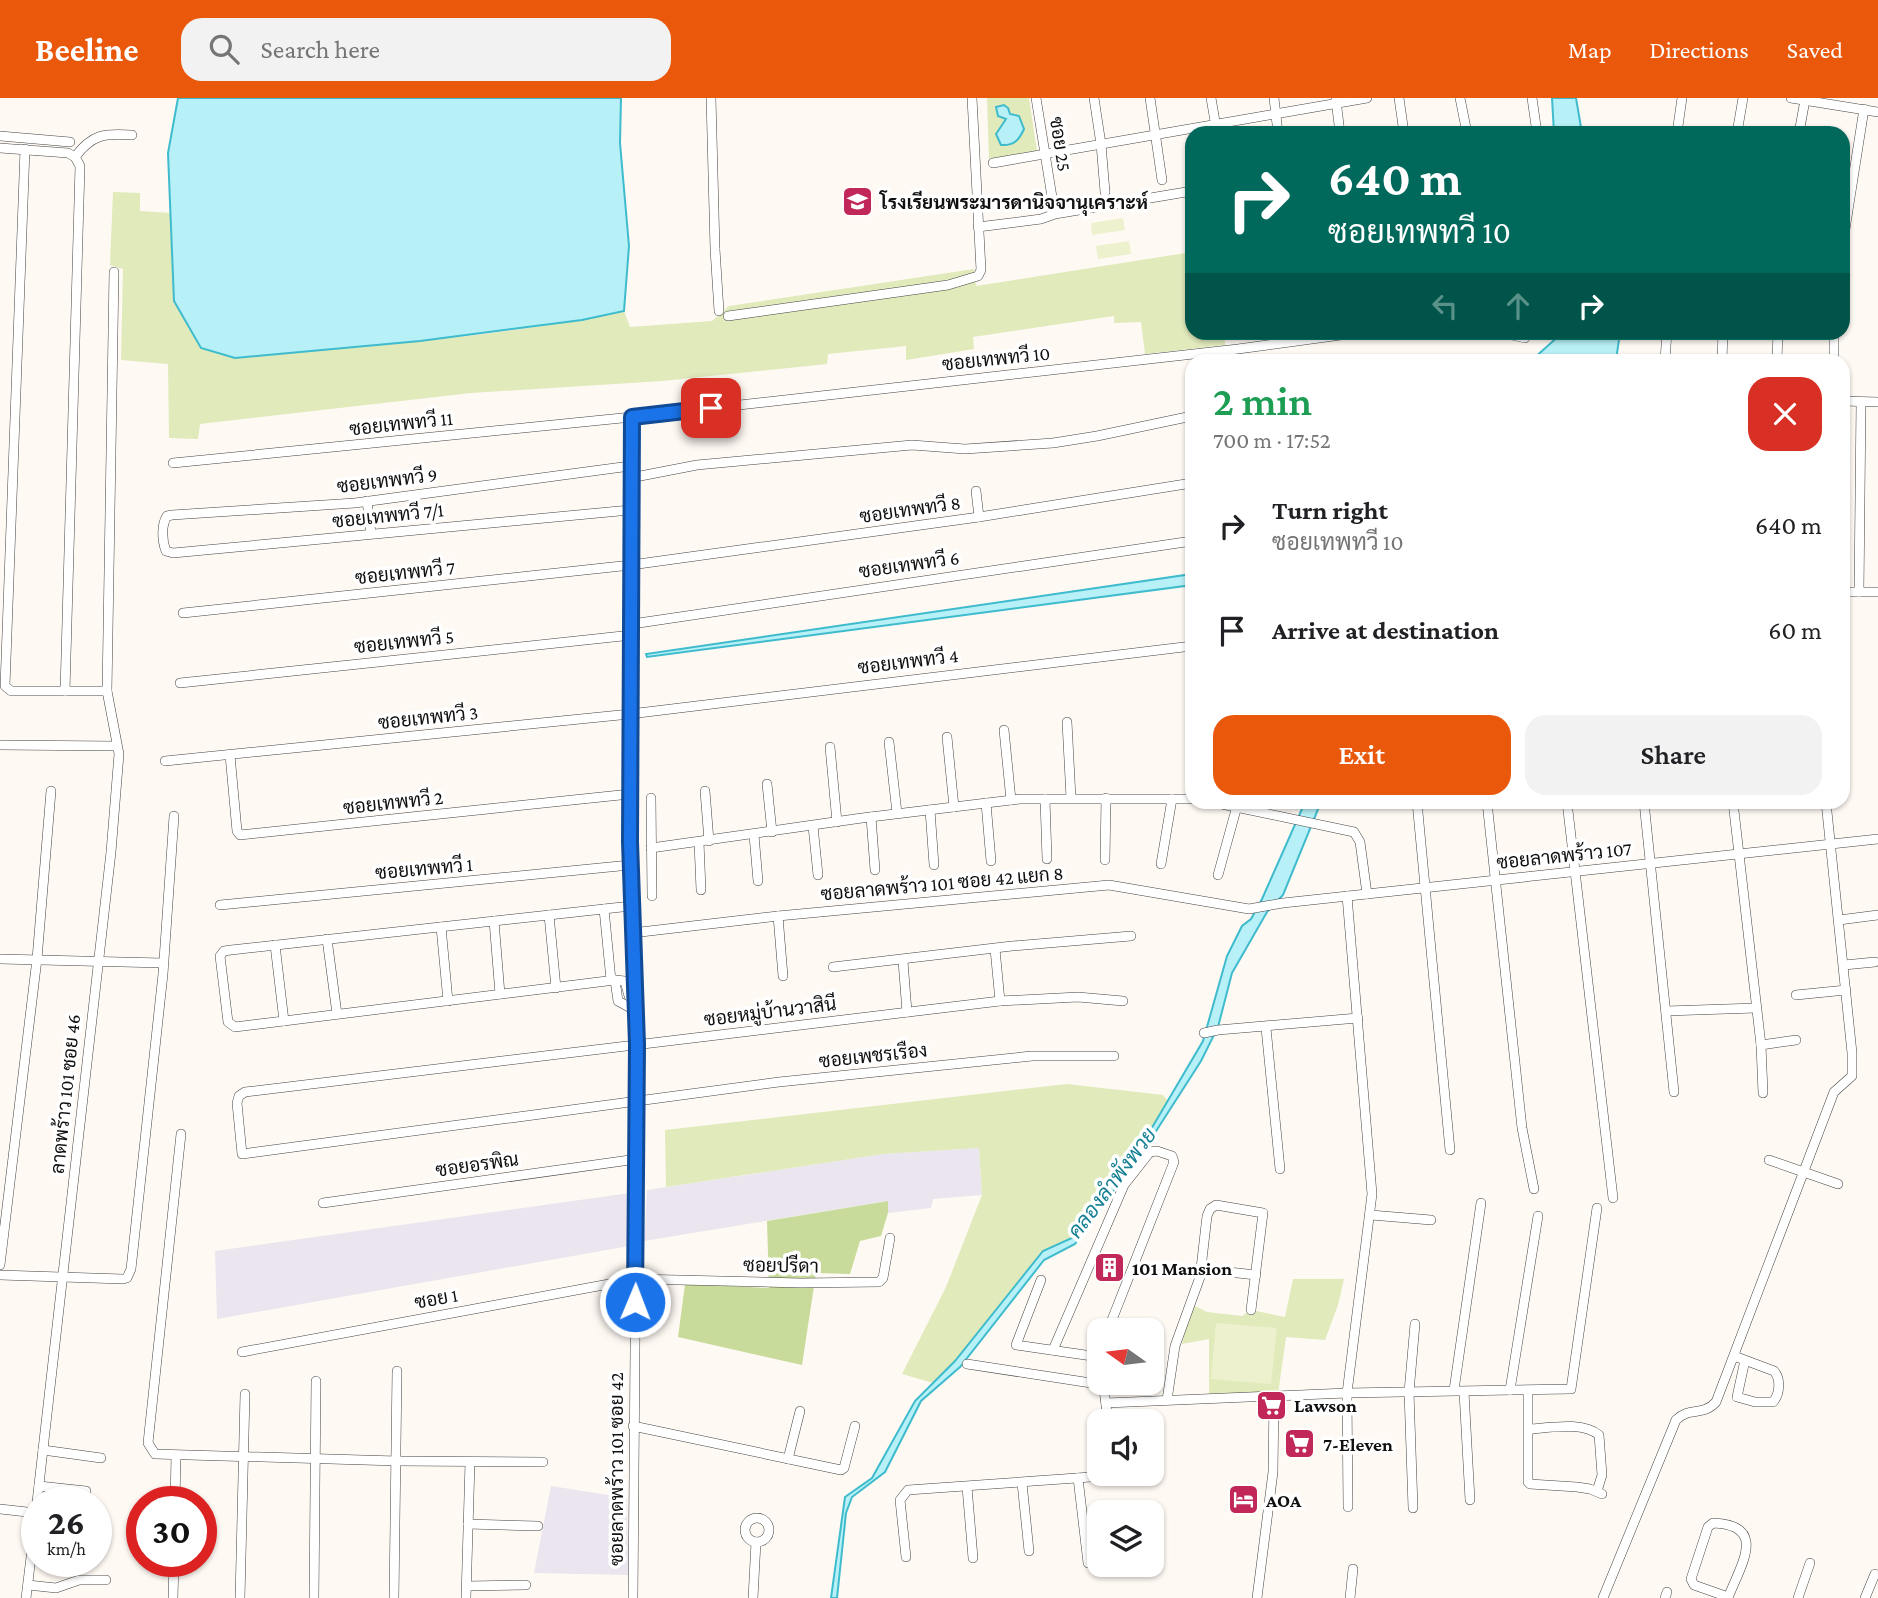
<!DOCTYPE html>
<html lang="en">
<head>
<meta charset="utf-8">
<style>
	:root { --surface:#fff; --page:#f2f2f2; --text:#202124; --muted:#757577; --accent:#ea580c }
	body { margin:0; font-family:"Crimson Pro",Sarabun,serif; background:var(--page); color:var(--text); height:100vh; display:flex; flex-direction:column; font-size:26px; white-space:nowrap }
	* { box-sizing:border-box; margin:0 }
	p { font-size:23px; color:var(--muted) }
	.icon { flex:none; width:38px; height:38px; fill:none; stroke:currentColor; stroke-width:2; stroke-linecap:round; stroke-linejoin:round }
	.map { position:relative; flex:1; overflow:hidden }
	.panel { position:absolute; left:1185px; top:256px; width:665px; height:455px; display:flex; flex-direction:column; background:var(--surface); border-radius:21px; box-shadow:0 2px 5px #0004 }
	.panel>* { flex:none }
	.hud { position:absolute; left:1185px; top:28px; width:665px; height:214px; border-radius:21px; box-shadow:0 2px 5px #0004; background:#00695c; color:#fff; overflow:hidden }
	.needle { width:46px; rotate:284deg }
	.buttons { position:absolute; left:1087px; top:1220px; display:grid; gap:14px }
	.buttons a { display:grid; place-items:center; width:77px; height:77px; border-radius:14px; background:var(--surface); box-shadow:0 2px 5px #0004; font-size:35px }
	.speed { position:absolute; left:21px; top:1388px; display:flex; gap:14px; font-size:35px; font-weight:700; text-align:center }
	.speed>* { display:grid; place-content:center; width:91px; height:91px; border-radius:50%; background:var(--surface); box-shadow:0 2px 5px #0004; line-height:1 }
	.speed small { font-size:18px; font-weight:400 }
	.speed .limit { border:10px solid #d22; background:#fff; color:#111 }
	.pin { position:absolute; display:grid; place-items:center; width:60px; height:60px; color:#fff; margin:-30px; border-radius:14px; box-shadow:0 4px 10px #0006 }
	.me { position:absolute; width:77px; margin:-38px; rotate:1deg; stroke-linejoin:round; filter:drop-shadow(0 0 5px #0008) }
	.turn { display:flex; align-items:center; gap:24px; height:147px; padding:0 28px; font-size:32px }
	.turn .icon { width:91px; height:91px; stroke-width:2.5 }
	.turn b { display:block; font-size:49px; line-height:60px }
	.lanes { display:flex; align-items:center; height:66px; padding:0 28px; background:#0003; justify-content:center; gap:35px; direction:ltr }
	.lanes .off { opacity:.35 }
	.round { display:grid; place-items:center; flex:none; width:74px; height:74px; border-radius:21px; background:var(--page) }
	.head { display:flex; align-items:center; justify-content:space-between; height:119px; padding:0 28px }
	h1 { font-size:42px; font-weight:600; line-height:52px; color:#1e9e55 }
	.button { display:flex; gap:14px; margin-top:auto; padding:14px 28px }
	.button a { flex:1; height:80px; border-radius:21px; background:var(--accent); color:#fff; font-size:28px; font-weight:600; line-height:80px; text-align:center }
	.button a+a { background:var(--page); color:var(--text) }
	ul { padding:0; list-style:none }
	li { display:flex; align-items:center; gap:21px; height:105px; padding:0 28px }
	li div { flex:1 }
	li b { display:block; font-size:26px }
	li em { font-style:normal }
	header { display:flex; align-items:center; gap:42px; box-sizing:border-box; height:98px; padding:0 35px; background:var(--accent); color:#fff }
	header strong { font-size:33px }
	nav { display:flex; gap:38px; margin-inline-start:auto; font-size:24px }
	.search { width:490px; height:63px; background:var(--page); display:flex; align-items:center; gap:18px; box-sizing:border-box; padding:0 24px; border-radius:21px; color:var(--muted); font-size:26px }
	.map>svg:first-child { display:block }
	.industrial { fill:#eae5ee }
	.green { fill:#e0eabb }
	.forest { fill:#c9db9b }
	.pitch { fill:#eef1cd }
	.water { fill:#b7f0f6; stroke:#3ebbcd; stroke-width:2 }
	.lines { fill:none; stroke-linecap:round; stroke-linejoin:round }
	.street-casing { stroke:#434343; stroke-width:10 }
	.street { stroke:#fff; stroke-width:9 }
	.route-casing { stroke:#114b97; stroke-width:18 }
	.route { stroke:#1a73e8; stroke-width:12 }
	.labels { text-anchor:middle; stroke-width:7; stroke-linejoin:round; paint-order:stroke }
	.street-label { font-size:19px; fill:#101010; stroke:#fff }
	.poi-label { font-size:19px; font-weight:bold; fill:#101010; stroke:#fff; text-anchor:start }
	.water-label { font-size:21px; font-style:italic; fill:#178094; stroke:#fff }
</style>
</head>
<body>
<header>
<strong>Beeline</strong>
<div class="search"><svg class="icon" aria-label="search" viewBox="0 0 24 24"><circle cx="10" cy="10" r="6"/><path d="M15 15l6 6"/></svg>Search here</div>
<nav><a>Map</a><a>Directions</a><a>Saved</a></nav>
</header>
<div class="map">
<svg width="1878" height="1500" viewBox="0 0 1878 1500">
	<rect width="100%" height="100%" fill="#fff9f3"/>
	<g class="industrial">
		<polygon points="979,1050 982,1097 933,1101 931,1110 888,1115 887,1103 644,1143 647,1092 883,1056"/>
		<polygon points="630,1095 629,1148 217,1221 215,1153"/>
		<polygon points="551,1388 627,1400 628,1477 534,1475"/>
	</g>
	<g class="green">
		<polygon points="987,0 1029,0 1037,53 989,61"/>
		<path d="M113 94 140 95V113L170 115 174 204 235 260C365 248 497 240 624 213L630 229 712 223 729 208 974 171 976 188 1192 154V234L1225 235V247L1145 256 1141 224 1114 225V218L973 239 974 251 906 262V248L828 256 827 266 662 283 471 295 200 326 198 341 169 340 168 266 121 262 123 171 110 167Z"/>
		<polygon points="1067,986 1163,997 1168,1003 1150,1033 1072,1140 1043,1153 955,1263 933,1285 902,1276 946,1189 982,1097 979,1050 883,1056 666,1089 665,1032"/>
		<polygon points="1293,1181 1344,1181 1338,1207 1325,1242 1286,1239 1278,1296 1209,1297 1209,1241 1182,1246 1193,1207 1207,1214 1242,1218 1251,1212 1285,1219"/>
	</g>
	<polygon class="forest" points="888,1103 888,1115 881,1138 860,1143 850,1176 816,1175 802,1267 678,1239 685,1186 769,1190 767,1123"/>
	<g class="pitch">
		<polygon points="1123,120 1125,132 1092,137 1091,125"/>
		<polygon points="1129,143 1131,156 1098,161 1096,148"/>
		<polygon points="1216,1225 1277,1230 1271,1286 1211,1281"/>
	</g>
	<g class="water">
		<polygon points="178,0 621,0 620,45 629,148 624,213 582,222 420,243 235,260 201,250 174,203 168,55"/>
		<polygon points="1552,0 1576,0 1582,35 1554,35"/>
		<path d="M1004 7 1008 10 1010 16 1019 18 1024 31C1019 42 1014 48 1001 47L996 36 1006 21 998 18 996 9Z"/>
		<polygon points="1562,235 1620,235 1616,262 1532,262"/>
		<polygon points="1192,476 1192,487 647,559 646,556"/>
		<polygon points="1305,704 1321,704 1283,797 1267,814 1232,875 1218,929 1201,963 1151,1041 1075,1146 1044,1162 960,1269 921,1303 885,1374 852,1399 846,1415 837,1500 831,1500 845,1399 872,1380 915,1303 955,1263 1043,1153 1072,1140 1150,1033 1203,943 1227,858 1242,828 1251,821 1262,801"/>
	</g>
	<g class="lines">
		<defs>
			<g id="street">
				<polyline points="711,0 715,151 719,213"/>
				<polyline points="1036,0 1052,99"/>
				<polyline points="1094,0 1101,46 1105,94"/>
				<polyline points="1150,0 1162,82"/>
				<polyline points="1211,0 1217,35"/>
				<polyline points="1274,0 1278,35"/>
				<polyline points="1399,0 1404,35"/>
				<polyline points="1460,0 1467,35"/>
				<polyline points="1532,0 1537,35"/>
				<polyline points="1791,0 1878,14"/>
				<polyline points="1336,2 1340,35"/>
				<polyline points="1677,35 1682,0"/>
				<polyline points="1737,35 1743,0"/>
				<polyline points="1799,35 1805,2"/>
				<polyline points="0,38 70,44"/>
				<polyline points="0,50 68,55 75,59 80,68 65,593"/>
				<polyline points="25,51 5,588 11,593 107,593"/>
				<path d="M75 59C92 36 105 35 132 37"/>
				<polyline points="993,65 1367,0"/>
				<polyline points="978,129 1041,121 1055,116 1192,93"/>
				<polyline points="1843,144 1864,11"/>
				<polyline points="728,218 948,187 978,178 981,172 972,0"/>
				<polyline points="1499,234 1525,240"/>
				<polyline points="1446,262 1456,262"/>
				<polyline points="1665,262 1667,234"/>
				<polyline points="1722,262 1723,234"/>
				<polyline points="1777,262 1778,234"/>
				<polyline points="1834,262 1834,234"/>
				<polyline points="1843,303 1878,304"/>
				<polyline points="632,319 630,767 637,1005 633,1500"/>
				<polyline points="173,365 632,319 1238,251 1363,234"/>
				<polyline points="630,380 697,367 912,347 965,351 1053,345 1097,338 1192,318"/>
				<polyline points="976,393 979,419"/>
				<polyline points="367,403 371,435"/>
				<path d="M630 412 173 455 166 453C162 443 161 427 167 418L172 417 355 405 630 368"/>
				<polyline points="1843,494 1878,494"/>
				<polyline points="1859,494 1861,304"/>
				<polyline points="183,515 631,467 979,419 1192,385"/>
				<polyline points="632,526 1192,443"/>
				<polyline points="180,585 632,537"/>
				<polyline points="1067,624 1071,700"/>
				<polyline points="1004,632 1011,702"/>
				<polyline points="947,639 954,709"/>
				<polyline points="889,644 897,715"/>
				<polyline points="0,647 116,648"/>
				<polyline points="830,649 837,724"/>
				<polyline points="230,657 237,733 240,737 630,696"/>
				<polyline points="165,663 630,616 1192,548"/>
				<polyline points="767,686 772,734"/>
				<polyline points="705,693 709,743"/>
				<polyline points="651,700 652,798"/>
				<polyline points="1045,701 1047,761"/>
				<polyline points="1212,704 1354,734 1360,744 1367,796"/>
				<polyline points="1417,704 1450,1052"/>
				<polyline points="1487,704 1522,1030 1534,1091"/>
				<polyline points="1567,704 1613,1100"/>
				<polyline points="1644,704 1674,994"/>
				<polyline points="1733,704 1761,947 1763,995"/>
				<polyline points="986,705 991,763"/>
				<polyline points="930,712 934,767"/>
				<polyline points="871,719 875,772"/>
				<polyline points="813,728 818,777"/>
				<polyline points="754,737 758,783"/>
				<polyline points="699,744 701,792"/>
				<polyline points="651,750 862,720 1020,701 1192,701"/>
				<polyline points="1105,762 1106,700"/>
				<polyline points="1161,766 1172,701"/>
				<polyline points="1218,777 1237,708"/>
				<polyline points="1347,798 1372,1096 1347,1295 1348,1409"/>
				<polyline points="220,807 630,767"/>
				<polyline points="631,808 231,852 224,853 220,858 228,924 235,929 615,882 625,883 629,898 635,898"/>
				<polyline points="604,811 611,882"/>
				<polyline points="549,817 556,890"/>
				<polyline points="778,818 783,878"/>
				<polyline points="1839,822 1878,817"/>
				<polyline points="494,823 500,896"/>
				<polyline points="441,829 448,903"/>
				<polyline points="632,835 778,818 1109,787 1249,811 1283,805 1878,741"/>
				<polyline points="327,841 337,916"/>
				<polyline points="275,847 284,923"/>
				<polyline points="995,851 1000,903"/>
				<polyline points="0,861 163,865"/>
				<polyline points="903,863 907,914"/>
				<polyline points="1844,867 1875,864"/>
				<polyline points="833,869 1012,848 1131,838"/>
				<polyline points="615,882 618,903 629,909 635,907"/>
				<polyline points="1796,897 1846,892"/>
				<polyline points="1666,913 1756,910"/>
				<polyline points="1266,930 1280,1071"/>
				<polyline points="1204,935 1218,932 1358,920"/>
				<polyline points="1761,947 1796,942"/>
				<polyline points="1114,958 1032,958 779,984 242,1056 237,1005 239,998 245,994 1000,903 1078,899 1123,903"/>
				<polyline points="181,1036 148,1345 155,1356 397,1363 543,1364"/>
				<polyline points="1769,1062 1838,1086"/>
				<polyline points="323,1105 637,1061"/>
				<polyline points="1371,1117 1431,1122"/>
				<polyline points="0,1167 37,861 51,693"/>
				<polyline points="1201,1171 1256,1177"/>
				<polyline points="0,1177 123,1181 127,1180 131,1171 163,876 174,718"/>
				<polyline points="1041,1182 1016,1247 1099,1259"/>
				<polyline points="1053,1252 1124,1087 1150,1054 1157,1053 1172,1058 1174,1064 1108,1232"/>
				<polyline points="242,1254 636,1181 801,1185 879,1184 883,1180 890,1140"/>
				<path d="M1734 1258 1774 1273C1781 1281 1780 1296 1773 1304H1755L1737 1299 1745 1262"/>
				<polyline points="967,1266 1104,1287"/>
				<polyline points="1103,1284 1108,1323"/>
				<polyline points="1454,1292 1481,1105"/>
				<polyline points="1510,1292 1538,1118"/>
				<polyline points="1528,1293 1528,1384 1530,1386 1577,1389 1590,1391 1602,1396"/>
				<polyline points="1464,1294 1470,1402"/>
				<polyline points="1167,1302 1175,1248 1200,1179 1207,1118 1210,1111 1216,1107 1263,1115 1251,1212"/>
				<polyline points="1106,1305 1347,1295 1571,1291 1597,1110"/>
				<polyline points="633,1328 841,1372 844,1370 855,1328"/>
				<path d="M1529 1331C1549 1330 1582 1323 1599 1337L1602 1377 1597 1393"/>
				<polyline points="43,1352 101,1360"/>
				<polyline points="788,1361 800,1313"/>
				<polyline points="1078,1380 1088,1465"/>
				<polyline points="1022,1385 1029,1453"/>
				<polyline points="39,1388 86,1393"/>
				<polyline points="967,1389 973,1460"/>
				<polyline points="37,1404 111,754 119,656 107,593 114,174"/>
				<polyline points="175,1404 176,1358"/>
				<polyline points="1413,1410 1409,1294 1415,1226"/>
				<polyline points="0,1411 36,1415"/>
				<circle cx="757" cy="1432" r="12"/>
				<polyline points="468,1426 538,1428"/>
				<polyline points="906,1459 900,1402 908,1392 1105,1378 1110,1376"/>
				<polyline points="28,1487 56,1490 79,1482 106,1482"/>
				<polyline points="467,1488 526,1487"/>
				<polyline points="26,1500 37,1410"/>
				<polyline points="173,1500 174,1463"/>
				<polyline points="240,1500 245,1296"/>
				<polyline points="314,1500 316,1283"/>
				<polyline points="394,1500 397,1273"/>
				<polyline points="466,1500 470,1364"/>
				<polyline points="753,1500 756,1444"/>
				<polyline points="1257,1500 1273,1374 1274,1299"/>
				<polyline points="1350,1500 1353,1471"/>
				<path d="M1603 1500 1676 1322C1690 1308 1702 1319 1716 1304L1834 994 1852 978V955L1826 704"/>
				<polyline points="1665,1500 1667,1494"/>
				<path d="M1728 1500C1740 1468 1769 1427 1713 1425L1708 1429 1691 1481 1694 1487 1728 1499"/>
				<polyline points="1798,1500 1810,1465"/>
				<polyline points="1865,1500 1875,1476"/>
			</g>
		</defs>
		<use href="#street" class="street-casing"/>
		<use href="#street" class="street"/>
	</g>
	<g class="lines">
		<defs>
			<polyline id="route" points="635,1204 637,946 630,744 632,319 711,310"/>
		</defs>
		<use href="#route" class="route-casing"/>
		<use href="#route" class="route"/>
	</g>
	<defs>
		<symbol id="school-square" viewBox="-11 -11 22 22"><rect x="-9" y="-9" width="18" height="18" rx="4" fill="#c12758" stroke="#fff"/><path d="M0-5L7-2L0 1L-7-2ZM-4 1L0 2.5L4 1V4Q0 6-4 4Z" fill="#fff"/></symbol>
		<symbol id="building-square" viewBox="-11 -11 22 22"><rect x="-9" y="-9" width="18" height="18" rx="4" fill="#c12758" stroke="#fff"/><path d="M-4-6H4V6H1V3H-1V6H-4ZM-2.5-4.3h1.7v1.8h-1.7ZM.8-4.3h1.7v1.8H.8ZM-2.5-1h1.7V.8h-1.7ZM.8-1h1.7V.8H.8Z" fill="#fff"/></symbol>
		<symbol id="supermarket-square" viewBox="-11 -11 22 22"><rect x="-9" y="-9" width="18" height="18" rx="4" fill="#c12758" stroke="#fff"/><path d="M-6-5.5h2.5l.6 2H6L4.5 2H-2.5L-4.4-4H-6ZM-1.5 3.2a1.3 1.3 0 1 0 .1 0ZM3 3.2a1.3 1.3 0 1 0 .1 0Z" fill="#fff"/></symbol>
		<symbol id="hotel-square" viewBox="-11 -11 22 22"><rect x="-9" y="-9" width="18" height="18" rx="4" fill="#c12758" stroke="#fff"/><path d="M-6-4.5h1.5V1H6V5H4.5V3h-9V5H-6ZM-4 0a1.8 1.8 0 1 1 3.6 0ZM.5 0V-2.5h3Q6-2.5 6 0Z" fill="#fff"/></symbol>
	</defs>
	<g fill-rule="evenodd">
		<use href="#school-square" x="840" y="86" width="35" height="35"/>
		<use href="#building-square" x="1092" y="1152" width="35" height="35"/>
		<use href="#supermarket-square" x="1254" y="1290" width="35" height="35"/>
		<use href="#supermarket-square" x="1282" y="1328" width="35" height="35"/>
		<use href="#hotel-square" x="1226" y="1384" width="35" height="35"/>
	</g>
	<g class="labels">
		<g class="street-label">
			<text transform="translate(1061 46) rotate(81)" y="7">ซอย 25</text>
			<text transform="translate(996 260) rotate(-6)" y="7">ซอยเทพทวี 10</text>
			<text transform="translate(401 325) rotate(-6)" y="7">ซอยเทพทวี 11</text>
			<text transform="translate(387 382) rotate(-7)" y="7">ซอยเทพทวี 9</text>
			<text transform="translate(910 411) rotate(-8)" y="7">ซอยเทพทวี 8</text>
			<text transform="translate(388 417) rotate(-6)" y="7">ซอยเทพทวี 7/1</text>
			<text transform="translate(909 466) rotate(-8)" y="7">ซอยเทพทวี 6</text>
			<text transform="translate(405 474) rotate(-6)" y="7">ซอยเทพทวี 7</text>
			<text transform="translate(404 543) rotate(-6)" y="7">ซอยเทพทวี 5</text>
			<text transform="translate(908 563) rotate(-7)" y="7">ซอยเทพทวี 4</text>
			<text transform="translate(428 619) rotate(-6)" y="7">ซอยเทพทวี 3</text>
			<text transform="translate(393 704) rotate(-6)" y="7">ซอยเทพทวี 2</text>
			<text transform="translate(1564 757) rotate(-6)" y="7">ซอยลาดพร้าว 107</text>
			<text transform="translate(424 770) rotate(-5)" y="7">ซอยเทพทวี 1</text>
			<text transform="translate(942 785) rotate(-5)" y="7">ซอยลาดพร้าว 101 ซอย 42 แยก 8</text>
			<text transform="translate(770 913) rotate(-7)" y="7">ซอยหมู่บ้านวาสินี</text>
			<text transform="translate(873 957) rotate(-6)" y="7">ซอยเพชรเรือง</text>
			<text transform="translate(65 996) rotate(-84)" y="7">ลาดพร้าว 101 ซอย 46</text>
			<text transform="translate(477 1066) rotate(-8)" y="7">ซอยอรพิณ</text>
			<text transform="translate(781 1167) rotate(1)" y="7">ซอยปรีดา</text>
			<text transform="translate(436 1200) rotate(-10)" y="7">ซอย 1</text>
			<text transform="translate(616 1371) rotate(-90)" y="7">ซอยลาดพร้าว 101 ซอย 42</text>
		</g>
		<g class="poi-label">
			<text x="880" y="111">โรงเรียนพระมารดานิจจานุเคราะห์</text>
			<text x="1132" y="1177">101 Mansion</text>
			<text x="1294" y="1314">Lawson</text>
			<text x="1323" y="1353">7-Eleven</text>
			<text x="1266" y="1409">AOA</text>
		</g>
		<g class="water-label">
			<text transform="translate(1112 1085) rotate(-53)" y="7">คลองลำพังพวย</text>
		</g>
	</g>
</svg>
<div class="buttons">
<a><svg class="needle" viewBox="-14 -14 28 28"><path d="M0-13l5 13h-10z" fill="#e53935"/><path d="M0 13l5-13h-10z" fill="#757577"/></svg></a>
<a><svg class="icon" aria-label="sound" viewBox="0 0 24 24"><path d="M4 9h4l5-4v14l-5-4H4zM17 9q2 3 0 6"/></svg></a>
<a><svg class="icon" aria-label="layers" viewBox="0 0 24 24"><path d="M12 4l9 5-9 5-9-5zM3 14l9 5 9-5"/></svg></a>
</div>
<div class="speed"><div>26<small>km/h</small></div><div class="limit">30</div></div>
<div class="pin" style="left:711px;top:310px;background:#d93025"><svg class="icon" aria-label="arrive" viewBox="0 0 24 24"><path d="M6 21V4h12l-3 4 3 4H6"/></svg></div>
<svg class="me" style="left:635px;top:1204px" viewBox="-20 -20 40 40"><circle r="17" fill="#1a73e8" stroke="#fff" stroke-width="3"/><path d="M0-11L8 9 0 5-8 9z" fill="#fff"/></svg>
<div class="hud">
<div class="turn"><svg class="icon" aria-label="right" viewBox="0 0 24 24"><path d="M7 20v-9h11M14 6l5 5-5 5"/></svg><div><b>640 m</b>ซอยเทพทวี 10</div></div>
<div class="lanes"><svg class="icon off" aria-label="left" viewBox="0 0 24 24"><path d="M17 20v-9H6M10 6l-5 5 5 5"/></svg><svg class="icon off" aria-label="ahead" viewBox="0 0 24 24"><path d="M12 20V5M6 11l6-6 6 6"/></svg><svg class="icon" aria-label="right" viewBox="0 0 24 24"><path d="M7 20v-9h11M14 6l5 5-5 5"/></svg></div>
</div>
<section class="panel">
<div class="head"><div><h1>2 min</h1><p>700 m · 17:52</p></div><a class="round" style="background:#d93025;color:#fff"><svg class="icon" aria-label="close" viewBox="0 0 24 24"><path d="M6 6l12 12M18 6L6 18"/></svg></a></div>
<ul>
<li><svg class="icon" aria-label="right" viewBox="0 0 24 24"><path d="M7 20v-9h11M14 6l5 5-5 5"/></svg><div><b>Turn right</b><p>ซอยเทพทวี 10</p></div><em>640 m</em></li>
<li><svg class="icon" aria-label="arrive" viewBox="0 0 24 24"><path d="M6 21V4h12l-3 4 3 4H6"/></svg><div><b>Arrive at destination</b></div><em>60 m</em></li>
</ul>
<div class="button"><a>Exit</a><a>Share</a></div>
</section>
</div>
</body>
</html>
